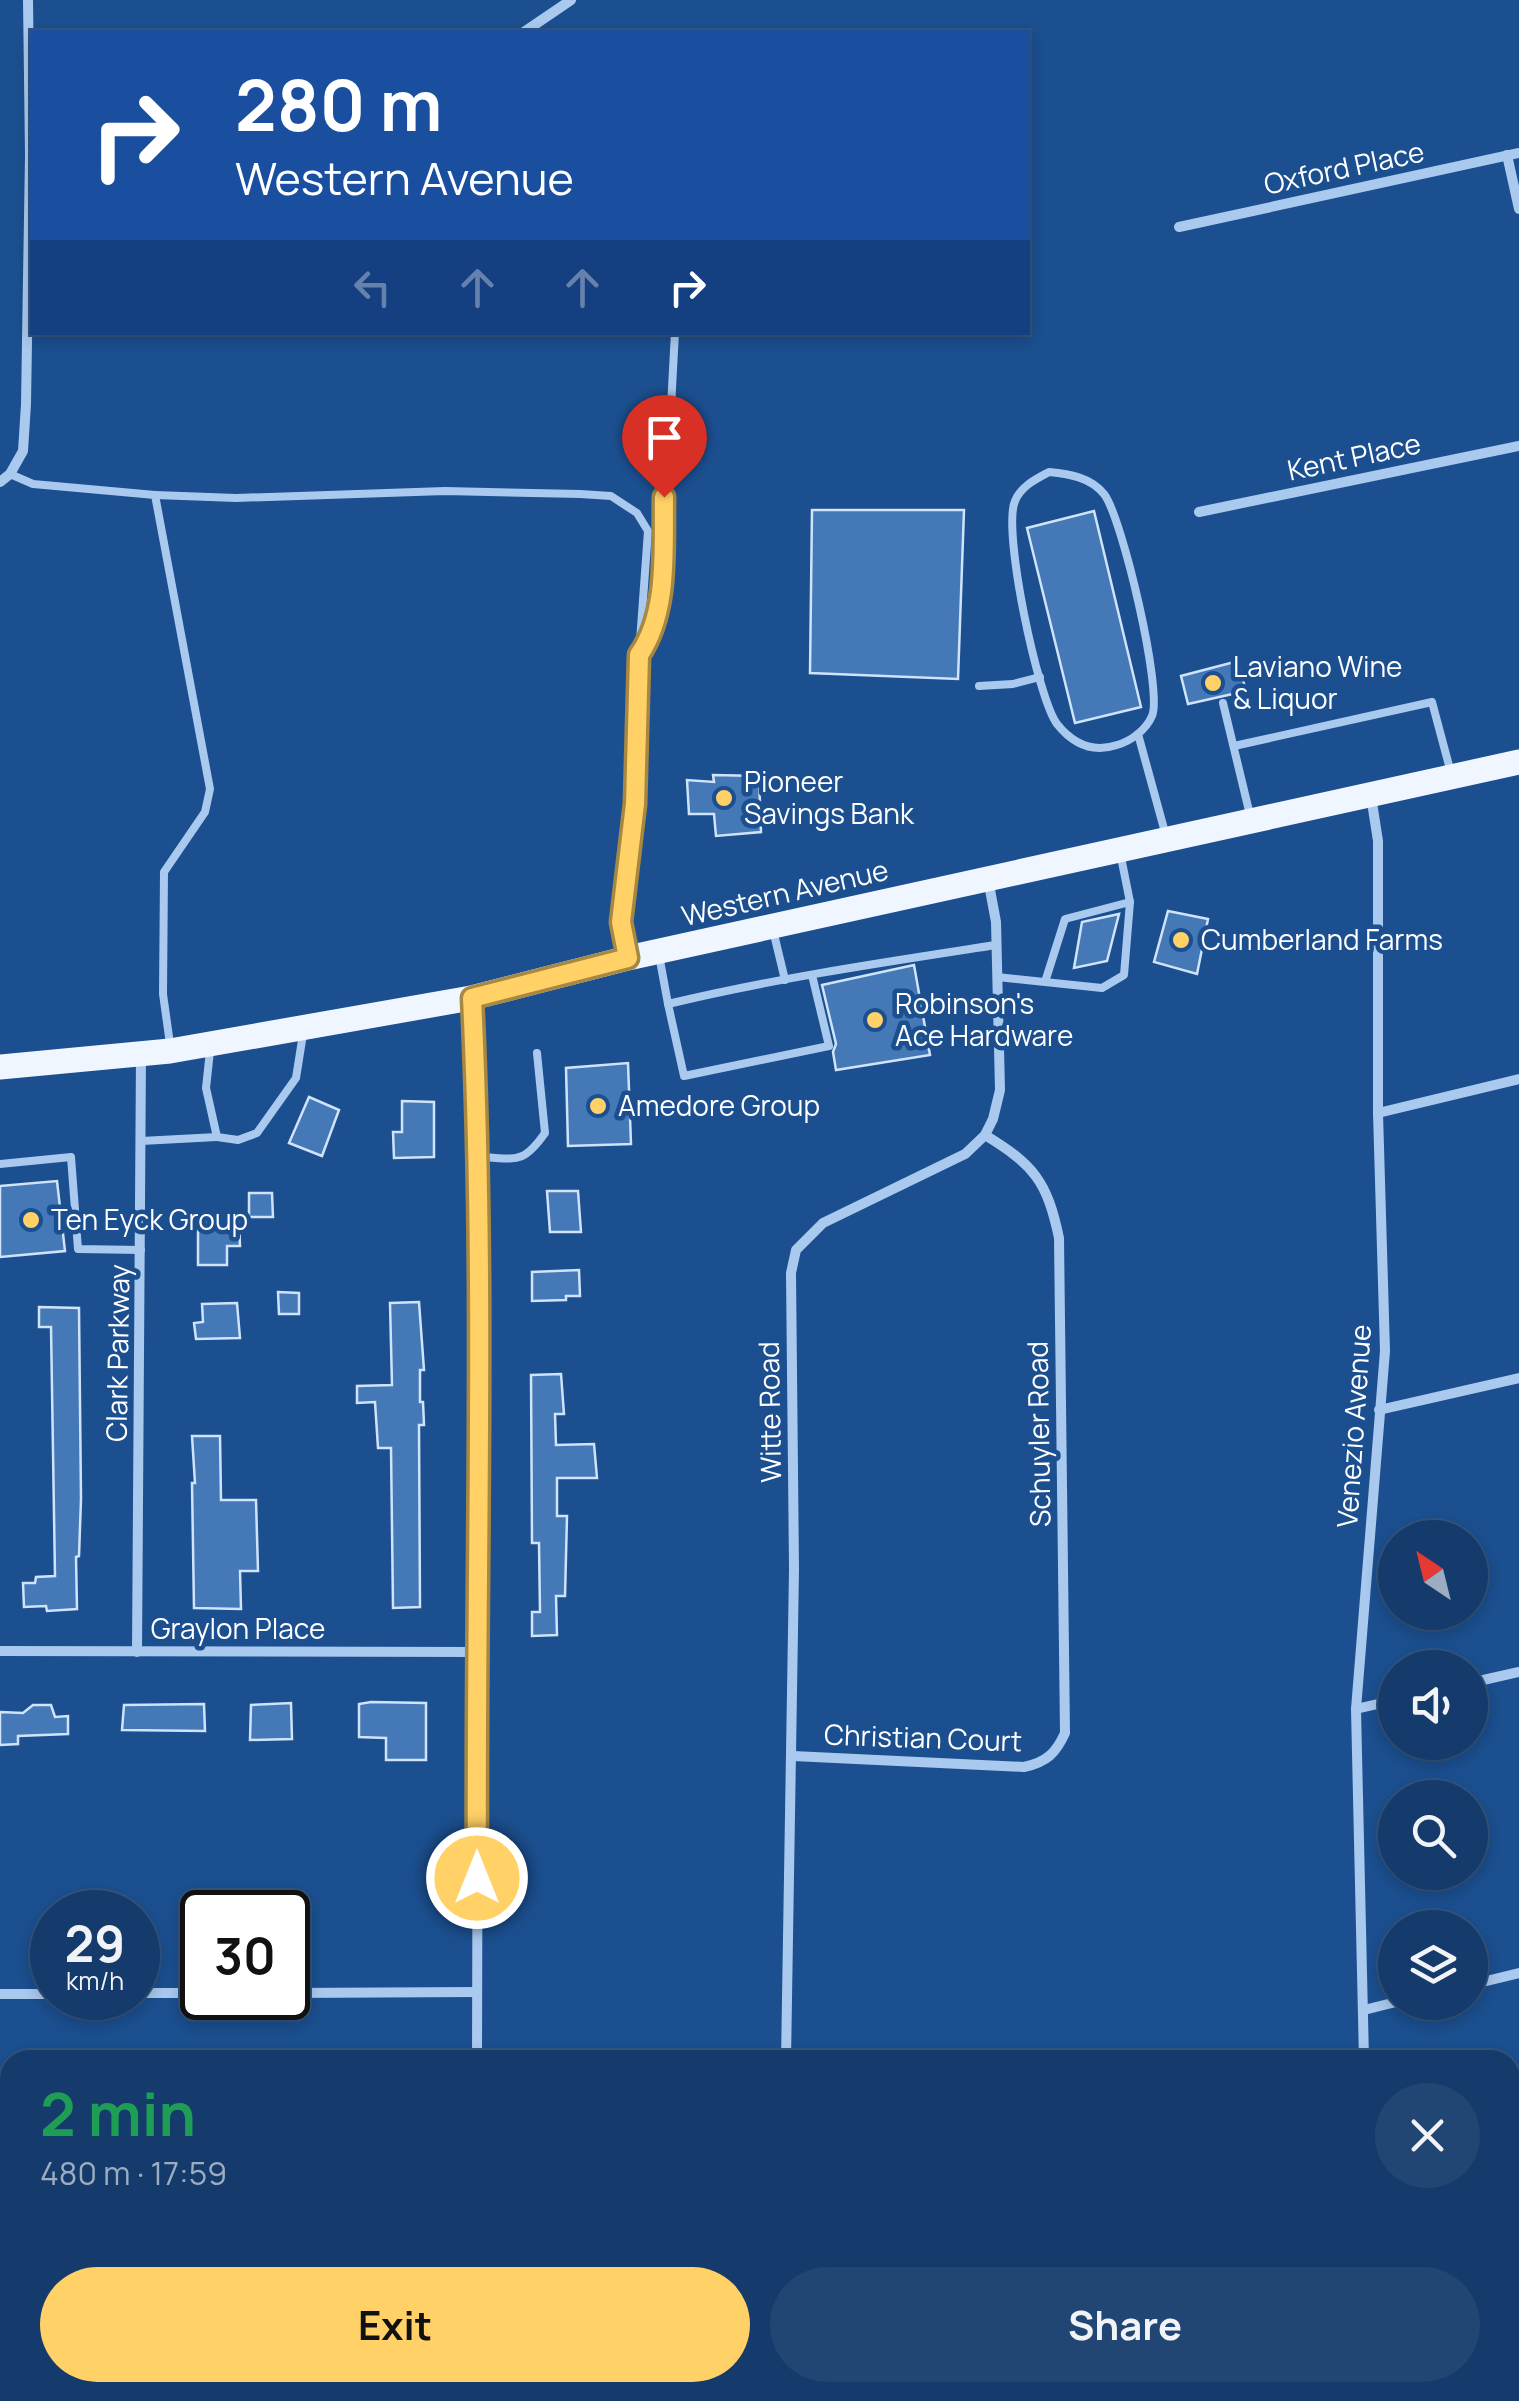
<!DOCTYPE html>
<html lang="en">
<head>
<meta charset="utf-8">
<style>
	:root { --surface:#143b6b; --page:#214673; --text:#f1f3f6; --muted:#9dadc1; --line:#33557e; --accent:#ffd166 }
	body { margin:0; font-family:Manrope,sans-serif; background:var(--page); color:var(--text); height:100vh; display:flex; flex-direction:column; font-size:38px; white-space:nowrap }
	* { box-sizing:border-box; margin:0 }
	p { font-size:32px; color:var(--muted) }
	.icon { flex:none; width:55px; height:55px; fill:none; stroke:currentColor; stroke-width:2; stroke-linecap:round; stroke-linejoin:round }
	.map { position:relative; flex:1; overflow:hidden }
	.panel { position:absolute; left:0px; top:2050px; width:1520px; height:352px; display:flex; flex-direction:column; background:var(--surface); border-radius:30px 30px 0 0; box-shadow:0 5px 15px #0003,0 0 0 2px var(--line) }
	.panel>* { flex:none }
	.hud { position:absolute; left:30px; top:30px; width:1000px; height:305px; border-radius:0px; box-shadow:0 5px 15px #0003,0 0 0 2px var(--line); background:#1a4fa0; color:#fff; overflow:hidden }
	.needle { width:65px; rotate:325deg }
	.fabs { position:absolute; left:1378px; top:1520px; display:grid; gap:20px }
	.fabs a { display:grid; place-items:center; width:110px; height:110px; border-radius:50%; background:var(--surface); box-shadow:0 5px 15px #0003,0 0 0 2px var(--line); font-size:50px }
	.speed { position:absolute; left:30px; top:1890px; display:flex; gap:20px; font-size:50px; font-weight:700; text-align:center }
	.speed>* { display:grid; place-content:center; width:130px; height:130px; border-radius:50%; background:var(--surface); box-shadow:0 5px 15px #0003,0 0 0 2px var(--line); line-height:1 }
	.speed small { font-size:25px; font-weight:400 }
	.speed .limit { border:5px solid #111; border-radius:15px; background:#fff; color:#111 }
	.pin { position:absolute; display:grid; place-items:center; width:85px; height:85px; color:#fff; margin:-102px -42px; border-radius:50% 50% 50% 0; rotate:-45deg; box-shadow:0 0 10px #0007 }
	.pin .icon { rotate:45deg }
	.me { position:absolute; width:110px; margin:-55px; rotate:0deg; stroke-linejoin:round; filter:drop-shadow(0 0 8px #0008) }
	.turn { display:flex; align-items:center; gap:35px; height:210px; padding:0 40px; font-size:45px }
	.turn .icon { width:130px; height:130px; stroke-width:2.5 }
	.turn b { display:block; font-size:70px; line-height:85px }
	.lanes { display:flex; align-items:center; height:95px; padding:0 40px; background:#0003; justify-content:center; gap:50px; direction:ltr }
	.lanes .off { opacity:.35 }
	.round { display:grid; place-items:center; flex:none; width:105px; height:105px; border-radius:52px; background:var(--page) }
	.head { display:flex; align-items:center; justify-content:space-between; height:170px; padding:0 40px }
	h1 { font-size:60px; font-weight:700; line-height:75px; color:#1e9e55 }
	.button { display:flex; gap:20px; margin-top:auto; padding:20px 40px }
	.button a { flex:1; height:115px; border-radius:60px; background:var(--accent); color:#111; font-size:40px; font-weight:700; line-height:115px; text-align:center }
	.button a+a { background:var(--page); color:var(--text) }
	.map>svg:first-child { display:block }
	.building { fill:#4478b7; stroke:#cfe3fa; stroke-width:2.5 }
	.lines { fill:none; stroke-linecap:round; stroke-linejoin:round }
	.lane { stroke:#a9c9ee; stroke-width:8 }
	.street { stroke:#a9c9ee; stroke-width:10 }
	.primary { stroke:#f0f6ff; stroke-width:25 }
	.route-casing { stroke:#a68842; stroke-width:25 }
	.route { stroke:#ffd166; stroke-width:18 }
	.poi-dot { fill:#ffd166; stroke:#1b4f8f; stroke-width:4 }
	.labels { text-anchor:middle; stroke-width:9; stroke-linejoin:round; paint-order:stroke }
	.street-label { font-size:28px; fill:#fff; stroke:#1b4f8f }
	.poi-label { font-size:28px; fill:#fff; stroke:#1b4f8f; text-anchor:start }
</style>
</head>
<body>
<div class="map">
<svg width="1519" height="2401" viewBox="0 0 1519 2401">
	<rect width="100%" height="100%" fill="#1b4f8f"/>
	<g class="building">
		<polygon points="812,510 964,510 958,679 810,673"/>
		<polygon points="1094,511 1141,707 1075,723 1027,528"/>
		<polygon points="1238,661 1246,691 1188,704 1181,676"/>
		<polygon points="713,775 759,776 761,832 716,836 714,814 689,814 687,780 714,782"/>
		<polygon points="1168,911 1208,919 1197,974 1154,962"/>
		<polygon points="1119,914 1107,961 1074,968 1082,922"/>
		<polygon points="914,965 930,1055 836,1070 833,1052 836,1044 822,985"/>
		<polygon points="628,1063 631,1144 568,1146 566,1068"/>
		<polygon points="309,1097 339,1110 322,1156 289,1143"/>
		<polygon points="402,1101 434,1102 434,1157 394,1158 393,1132 402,1132"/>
		<polygon points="57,1181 65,1251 0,1257 0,1186"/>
		<polygon points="547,1191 578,1191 581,1232 550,1232"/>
		<polygon points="249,1193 272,1193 273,1217 249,1217"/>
		<polygon points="198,1219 239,1219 240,1246 227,1246 227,1265 198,1265"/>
		<polygon points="579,1270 580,1296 566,1296 566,1300 532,1301 532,1272"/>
		<polygon points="278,1292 299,1293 299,1314 279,1314"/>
		<polygon points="419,1302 424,1370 420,1370 420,1402 423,1402 424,1425 419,1425 420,1607 393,1608 391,1448 378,1448 375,1402 357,1403 357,1386 392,1385 390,1303"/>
		<polygon points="237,1303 240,1338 196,1339 194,1323 203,1322 202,1304"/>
		<polygon points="39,1307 79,1308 81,1499 79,1556 76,1557 77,1609 47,1611 46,1606 24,1607 23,1583 35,1583 36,1577 55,1576 51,1327 39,1327"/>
		<polygon points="561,1374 564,1414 555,1414 556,1445 594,1444 597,1478 557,1478 557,1516 567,1516 565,1596 556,1596 557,1635 532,1636 532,1612 540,1612 539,1543 532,1543 531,1375"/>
		<polygon points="192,1436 220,1436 221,1500 256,1500 258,1571 240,1571 241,1609 194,1608 192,1483 195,1483"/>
		<polygon points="371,1702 426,1703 426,1760 386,1760 386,1738 359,1737 359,1704"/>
		<polygon points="291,1703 292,1739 250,1740 251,1705"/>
		<polygon points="204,1704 205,1731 122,1730 124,1705"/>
		<polygon points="33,1705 51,1705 55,1717 68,1716 68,1734 18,1736 18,1744 0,1745 0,1712 23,1713"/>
	</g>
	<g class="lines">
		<g class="lane">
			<path d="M1049 472C1069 474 1090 477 1104 494 1122 517 1163 691 1152 716 1146 730 1131 741 1117 745 1093 753 1073 744 1057 724 1038 699 1002 530 1015 501 1021 486 1036 479 1049 472Z"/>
			<polyline points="10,474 33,484 155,495 210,789 205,812 164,872 163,994 170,1044"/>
			<polyline points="155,495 236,498 445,491 580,494 611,496 637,513 648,531 639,655 635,804 621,922 627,956"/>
			<polyline points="642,651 651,637 656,618 663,557 675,332"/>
			<polyline points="979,686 1013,684 1040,677"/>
			<polyline points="1223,703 1250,815"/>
			<polyline points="1138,734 1166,836"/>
			<polyline points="1234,746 1432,702 1451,773"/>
			<polyline points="1120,852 1130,902"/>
			<polyline points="773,930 785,980"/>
			<polyline points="659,955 668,1004"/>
			<path d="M812 975 829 1046 684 1076 668 1004C776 978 886 962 996 945"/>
			<polyline points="997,977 1102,988 1124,975 1130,902 1065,919 1045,982"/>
			<polyline points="210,1051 206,1088 217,1137 238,1140 257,1133 296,1078 303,1034"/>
			<polyline points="141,1141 217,1137"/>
			<path d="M478 1157C515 1158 522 1166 545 1133L537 1053"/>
			<polyline points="0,1164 71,1157 78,1249 141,1250"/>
		</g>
		<g class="street">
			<polyline points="524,32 571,0"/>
			<polyline points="1507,155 1519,209"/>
			<polyline points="1179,227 1519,153"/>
			<polyline points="0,482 10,474 23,451 26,404 30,155 28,0"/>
			<polyline points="1199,512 1519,446"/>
			<polyline points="471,999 478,1116 479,1262 477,2060"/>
			<polyline points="1378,1113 1519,1079"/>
			<polyline points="1379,1410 1519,1378"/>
			<polyline points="0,1651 477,1652"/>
			<polyline points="137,1652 141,1055"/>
			<polyline points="1470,1683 1519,1672"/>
			<polyline points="1356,1709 1395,1700"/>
			<path d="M793 1756 1024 1767C1047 1762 1056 1753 1065 1733L1059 1238C1047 1181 1034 1165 985 1135"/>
			<polyline points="1470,1985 1519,1973"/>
			<polyline points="138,1993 202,1993"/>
			<polyline points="288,1993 477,1992"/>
			<polyline points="0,1994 52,1994"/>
			<polyline points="1364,2010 1396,2002"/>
			<polyline points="786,2060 794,1569 791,1273 796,1250 823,1223 965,1154 985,1135 993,1119 1000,1090 996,922 988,879"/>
			<polyline points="1364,2060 1356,1709 1385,1351 1378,1113 1378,841 1371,796"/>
			<polyline points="1510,2299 1519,2297"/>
			<polyline points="0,2335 10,2335"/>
			<polyline points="1371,2392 1371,2401"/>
			<polyline points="473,2401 473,2392"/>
			<polyline points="784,2401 785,2392"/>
			<polyline points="1078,2401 1078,2392"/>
		</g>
		<polyline class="primary" points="0,1067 170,1051 471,998 628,958 1519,762"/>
	</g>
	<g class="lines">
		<defs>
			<path id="route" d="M477 1878C475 1585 486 1291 472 998L628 958 621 922 635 804 639 655C669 612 663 548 664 497"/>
		</defs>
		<use href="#route" class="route-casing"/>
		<use href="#route" class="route"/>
	</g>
	<g class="poi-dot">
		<circle cx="1213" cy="683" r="10"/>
		<circle cx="724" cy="798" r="10"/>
		<circle cx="1181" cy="940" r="10"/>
		<circle cx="875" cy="1020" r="10"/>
		<circle cx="598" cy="1106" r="10"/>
		<circle cx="31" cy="1220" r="10"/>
	</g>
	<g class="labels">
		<g class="street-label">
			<text transform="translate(1344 168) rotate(-12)" y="10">Oxford Place</text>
			<text transform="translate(1354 457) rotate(-12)" y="10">Kent Place</text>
			<text transform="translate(785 893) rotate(-13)" y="10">Western Avenue</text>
			<text transform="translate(118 1353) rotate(-89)" y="10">Clark Parkway</text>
			<text transform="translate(770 1412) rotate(-91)" y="10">Witte Road</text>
			<text transform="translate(1354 1426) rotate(-86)" y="10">Venezio Avenue</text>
			<text transform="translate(1039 1434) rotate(-91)" y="10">Schuyler Road</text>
			<text x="238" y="1639">Graylon Place</text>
			<text transform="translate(923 1738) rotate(2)" y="10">Christian Court</text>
		</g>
		<g class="poi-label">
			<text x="1233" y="677">Laviano Wine<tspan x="1233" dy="32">&amp; Liquor</tspan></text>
			<text x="744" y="792">Pioneer<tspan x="744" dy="32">Savings Bank</tspan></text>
			<text x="1201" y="950">Cumberland Farms</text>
			<text x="895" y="1014">Robinson's<tspan x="895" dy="32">Ace Hardware</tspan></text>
			<text x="618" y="1116">Amedore Group</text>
			<text x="51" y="1230">Ten Eyck Group</text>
		</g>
	</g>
</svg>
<div class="fabs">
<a><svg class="needle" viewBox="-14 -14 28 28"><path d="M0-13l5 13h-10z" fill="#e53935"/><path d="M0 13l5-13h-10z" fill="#9dadc1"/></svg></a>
<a><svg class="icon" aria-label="sound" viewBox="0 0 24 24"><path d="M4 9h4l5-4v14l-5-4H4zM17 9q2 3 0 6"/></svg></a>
<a><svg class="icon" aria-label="search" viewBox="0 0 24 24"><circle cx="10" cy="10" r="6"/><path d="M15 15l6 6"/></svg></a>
<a><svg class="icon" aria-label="layers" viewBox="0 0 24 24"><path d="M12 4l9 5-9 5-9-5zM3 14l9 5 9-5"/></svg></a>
</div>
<div class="speed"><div>29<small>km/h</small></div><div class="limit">30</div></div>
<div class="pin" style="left:664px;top:497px;background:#d93025"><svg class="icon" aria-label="arrive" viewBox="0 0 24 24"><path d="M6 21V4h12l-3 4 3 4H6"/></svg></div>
<svg class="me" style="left:477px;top:1878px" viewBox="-20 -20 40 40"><circle r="17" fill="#ffd166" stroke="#fff" stroke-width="3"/><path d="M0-11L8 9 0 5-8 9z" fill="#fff"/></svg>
<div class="hud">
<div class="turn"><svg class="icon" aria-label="right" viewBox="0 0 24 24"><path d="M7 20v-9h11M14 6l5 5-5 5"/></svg><div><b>280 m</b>Western Avenue</div></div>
<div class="lanes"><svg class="icon off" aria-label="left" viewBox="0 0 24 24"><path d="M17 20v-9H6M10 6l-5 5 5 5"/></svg><svg class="icon off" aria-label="ahead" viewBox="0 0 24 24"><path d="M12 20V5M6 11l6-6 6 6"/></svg><svg class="icon off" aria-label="ahead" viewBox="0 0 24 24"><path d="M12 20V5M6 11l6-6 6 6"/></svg><svg class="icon" aria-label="right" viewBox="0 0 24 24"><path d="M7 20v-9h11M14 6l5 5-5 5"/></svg></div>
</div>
<section class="panel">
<div class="head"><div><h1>2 min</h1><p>480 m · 17:59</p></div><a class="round"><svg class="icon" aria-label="close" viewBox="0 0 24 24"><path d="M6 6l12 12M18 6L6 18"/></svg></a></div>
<div class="button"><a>Exit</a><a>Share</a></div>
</section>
</div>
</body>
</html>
